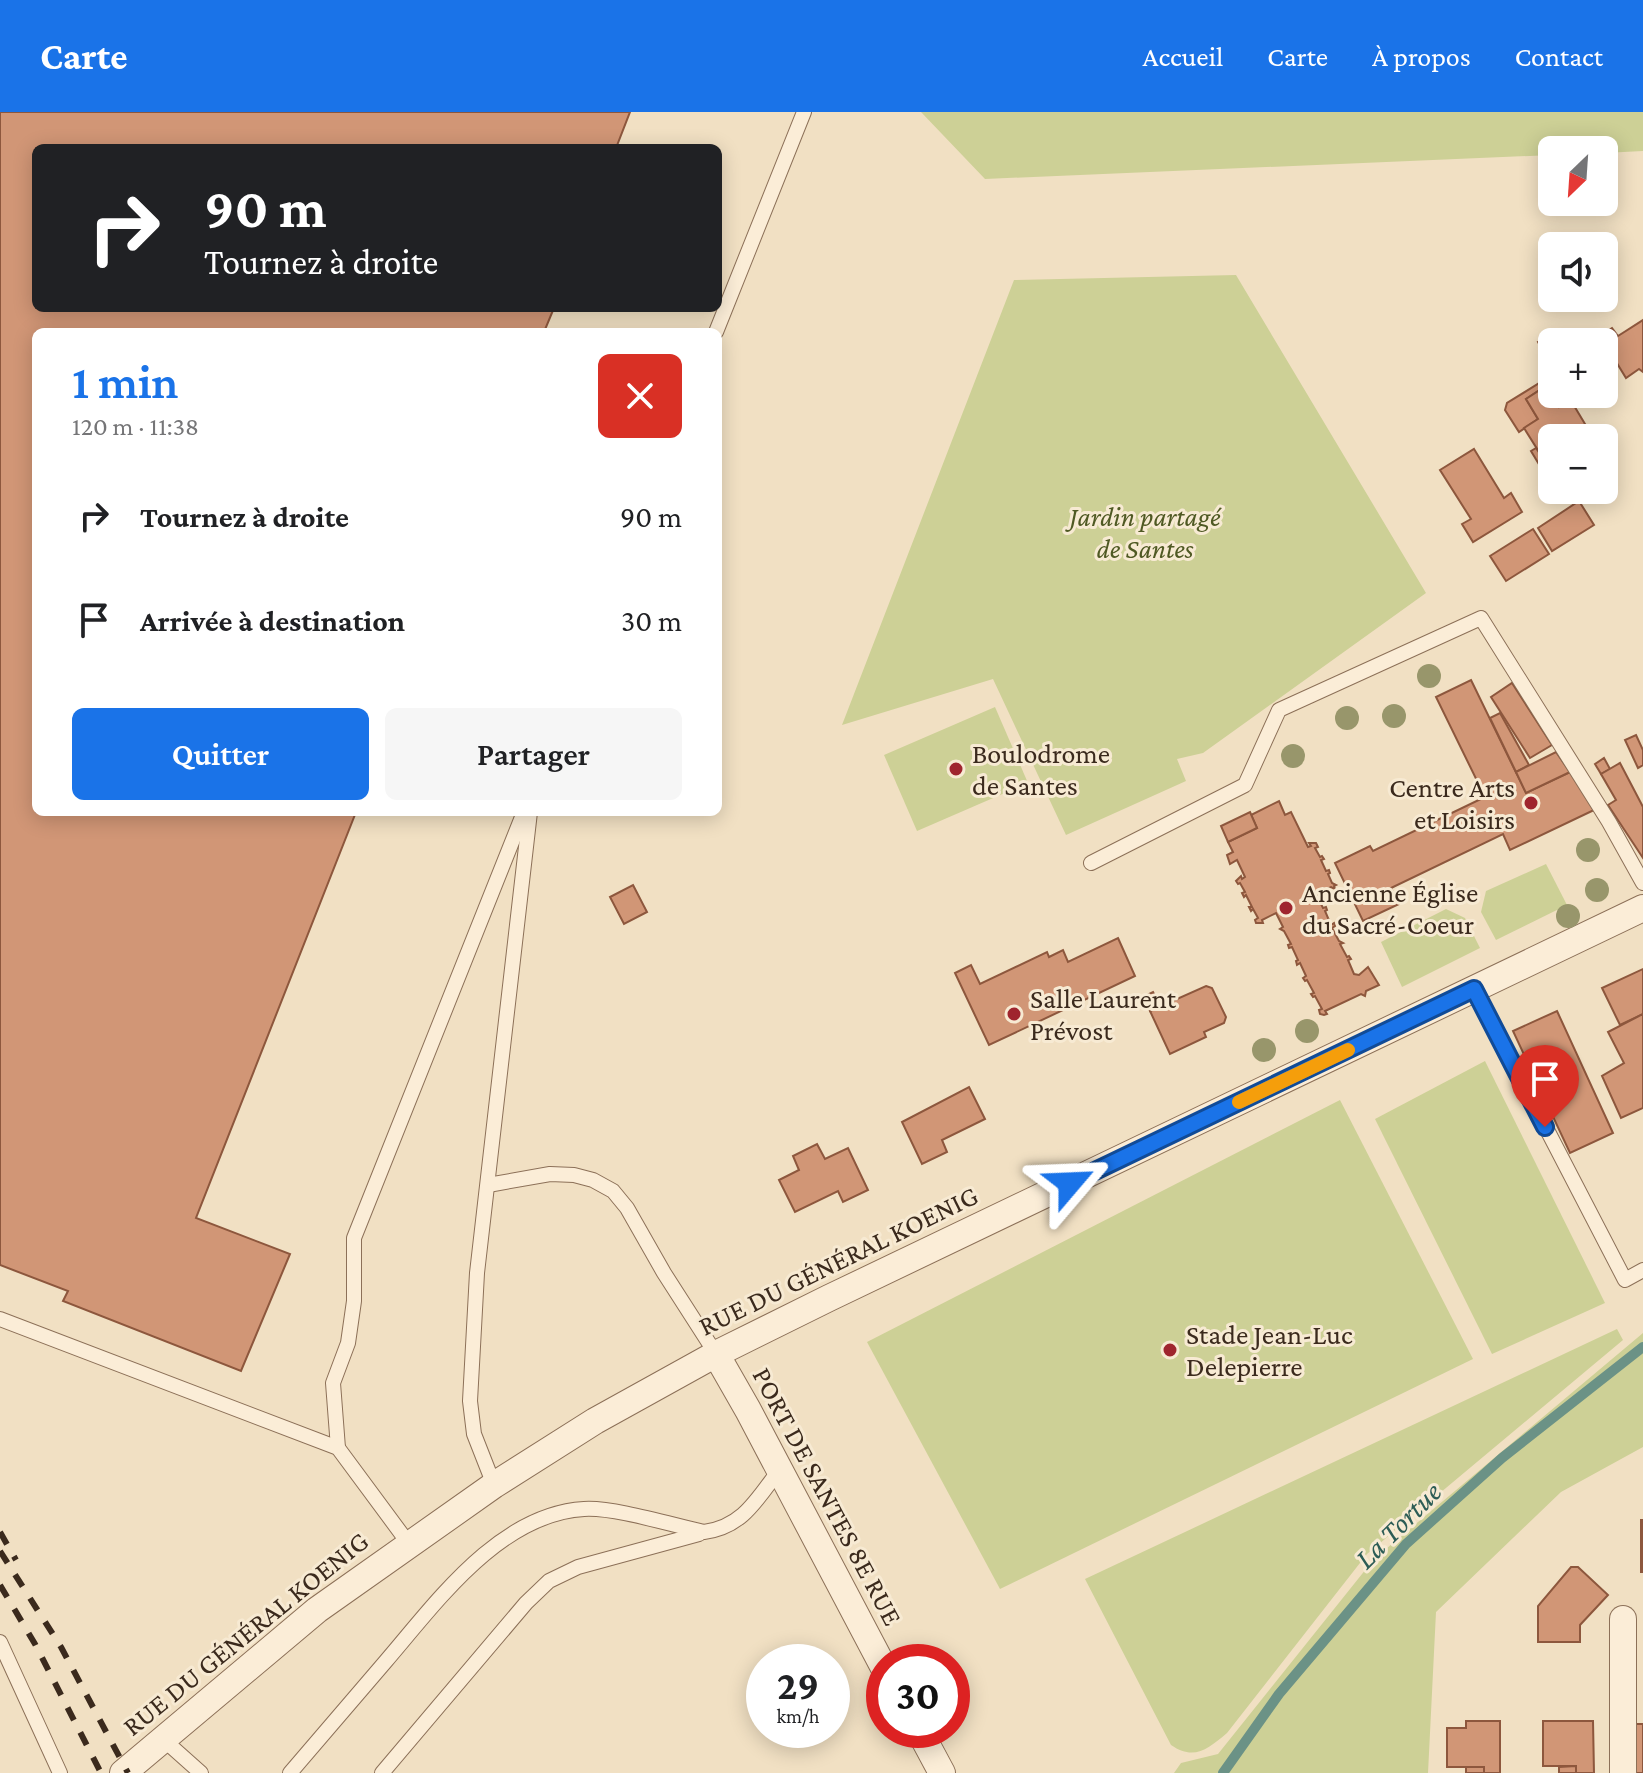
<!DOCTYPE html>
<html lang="fr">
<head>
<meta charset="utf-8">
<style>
	:root { --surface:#fff; --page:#f6f6f6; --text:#202124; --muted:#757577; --accent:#1a73e8 }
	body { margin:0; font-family:"Crimson Pro",serif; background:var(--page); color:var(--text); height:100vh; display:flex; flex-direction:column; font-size:30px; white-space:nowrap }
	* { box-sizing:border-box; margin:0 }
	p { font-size:26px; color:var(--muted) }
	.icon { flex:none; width:44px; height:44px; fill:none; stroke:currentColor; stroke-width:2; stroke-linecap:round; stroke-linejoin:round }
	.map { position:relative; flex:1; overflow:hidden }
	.panel { position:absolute; left:32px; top:216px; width:690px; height:488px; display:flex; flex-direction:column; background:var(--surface); border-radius:12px; box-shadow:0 4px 20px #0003 }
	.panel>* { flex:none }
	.top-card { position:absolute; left:32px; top:32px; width:690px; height:168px; border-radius:12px; box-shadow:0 4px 20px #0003; background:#202124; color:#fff; overflow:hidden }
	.needle { width:52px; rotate:205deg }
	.buttons { position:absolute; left:1538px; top:24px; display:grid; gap:16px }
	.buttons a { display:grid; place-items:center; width:80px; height:80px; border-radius:12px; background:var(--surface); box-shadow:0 4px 20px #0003; font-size:40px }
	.speed { position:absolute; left:746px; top:1532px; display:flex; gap:16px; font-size:40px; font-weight:700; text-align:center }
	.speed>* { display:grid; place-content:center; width:104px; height:104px; border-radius:50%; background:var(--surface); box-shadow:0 4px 20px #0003; line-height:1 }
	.speed small { font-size:20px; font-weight:400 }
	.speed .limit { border:12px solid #d22; background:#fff; color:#111 }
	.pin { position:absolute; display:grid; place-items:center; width:68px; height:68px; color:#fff; margin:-82px -34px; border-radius:50% 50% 50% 0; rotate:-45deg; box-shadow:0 0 8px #0007 }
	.pin .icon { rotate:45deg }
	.me { position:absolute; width:88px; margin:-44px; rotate:64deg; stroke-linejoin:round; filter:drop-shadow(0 0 6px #0008) }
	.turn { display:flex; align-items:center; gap:28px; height:168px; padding:0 40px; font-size:36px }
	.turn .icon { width:104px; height:104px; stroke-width:2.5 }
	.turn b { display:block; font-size:56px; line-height:68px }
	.round { display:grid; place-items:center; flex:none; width:84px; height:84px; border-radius:12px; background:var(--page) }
	.headline { display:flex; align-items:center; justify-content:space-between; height:136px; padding:0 40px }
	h1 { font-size:48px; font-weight:600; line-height:60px; color:var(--accent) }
	.action { display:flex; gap:16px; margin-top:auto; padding:16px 40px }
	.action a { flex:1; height:92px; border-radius:12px; background:var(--accent); color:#fff; font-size:32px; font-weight:600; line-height:92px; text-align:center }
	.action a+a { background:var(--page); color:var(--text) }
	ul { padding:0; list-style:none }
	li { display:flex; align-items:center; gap:24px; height:104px; padding:0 40px }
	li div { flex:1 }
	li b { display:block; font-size:30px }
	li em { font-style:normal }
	header { display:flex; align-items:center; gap:48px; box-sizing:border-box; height:112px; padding:0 40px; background:var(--accent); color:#fff }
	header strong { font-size:38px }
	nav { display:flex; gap:44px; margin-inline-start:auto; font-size:28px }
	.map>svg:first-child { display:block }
	.green { fill:#cdd096 }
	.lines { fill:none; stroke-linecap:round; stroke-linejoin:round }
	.stream { stroke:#6b9286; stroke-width:10 }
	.building { fill:#d19676; stroke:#8d573d; stroke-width:2 }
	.service-casing { stroke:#8c7058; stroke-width:16 }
	.minor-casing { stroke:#8c7058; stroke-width:28 }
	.service { stroke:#fbedd7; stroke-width:14 }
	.minor { stroke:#fbedd7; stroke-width:26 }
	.rail { stroke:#3b2a1d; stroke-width:6; stroke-dasharray:14 14; stroke-linecap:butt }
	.tree { fill:#98966b }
	.route-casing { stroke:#114b97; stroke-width:20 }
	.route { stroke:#1a73e8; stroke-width:14 }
	.slow { stroke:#f59e0b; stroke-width:14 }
	.poi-dot { fill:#9f252e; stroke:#f7ead3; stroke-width:3 }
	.labels { text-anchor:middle; stroke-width:6; stroke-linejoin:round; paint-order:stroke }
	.park-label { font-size:28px; font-style:italic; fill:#4f5923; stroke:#f7ead3 }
	.poi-label { font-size:28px; fill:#3b2a1d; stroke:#f7ead3; text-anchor:start }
	.street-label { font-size:28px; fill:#3b2a1d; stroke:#f7ead3 }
	.water-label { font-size:30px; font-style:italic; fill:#2c5c55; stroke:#f7ead3 }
</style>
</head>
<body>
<header>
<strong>Carte</strong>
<nav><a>Accueil</a><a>Carte</a><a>À propos</a><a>Contact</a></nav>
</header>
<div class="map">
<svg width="1643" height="1661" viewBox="0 0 1643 1661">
	<rect width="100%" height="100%" fill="#f1e0c3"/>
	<g class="green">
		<polygon points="921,0 1643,0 1643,39 1604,41 1604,38 1552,38 1552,43 985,67"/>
		<polygon points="1236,163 1426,481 1203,641 1177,647 1186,669 1066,723 993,567 842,613 1014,168"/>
		<polygon points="995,595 1028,671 917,719 884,643"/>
		<polygon points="1546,752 1567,793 1496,828 1481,800 1486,779"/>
		<polygon points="1446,797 1465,806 1480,836 1402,875 1381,830"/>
		<polygon points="1485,949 1605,1191 1492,1242 1375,1007"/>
		<polygon points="1340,988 1473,1247 1000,1477 867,1230"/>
		<path d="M1617 1217 1623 1228 1367 1442 1227 1621C1208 1637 1194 1649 1171 1633L1085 1467Z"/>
		<polygon points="1643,1221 1643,1335 1561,1380 1436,1500 1428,1661 1174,1661 1181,1651 1218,1642 1374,1447"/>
	</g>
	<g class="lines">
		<polyline class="stream" points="1223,1661 1279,1582 1406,1432 1502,1346 1643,1235"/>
	</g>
	<g class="building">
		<polygon points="0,0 630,0 616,36 36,36 36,196 554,196 544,220 36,220 36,700 356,700 196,1106 290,1142 241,1259 63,1189 68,1179 0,1153"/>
		<polygon points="1643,208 1643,260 1639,257 1626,266 1604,230 1598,225 1612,216 1618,224"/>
		<polygon points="1552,223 1555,230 1552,230 1552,237 1544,241 1538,230"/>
		<polygon points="1541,270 1544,275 1526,287 1538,307 1519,320 1505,298 1507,291"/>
		<polygon points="1546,274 1559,295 1570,287 1591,322 1585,326 1552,326 1552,347 1546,351 1524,316 1538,307 1526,287"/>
		<polygon points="1536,336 1546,351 1540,354 1531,339"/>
		<polygon points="1474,337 1504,386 1511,381 1522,400 1473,430 1462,412 1471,407 1440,358"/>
		<polygon points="1579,389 1594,413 1552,439 1538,416"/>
		<polygon points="1533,417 1549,442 1506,469 1490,444"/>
		<polygon points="1471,568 1526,681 1570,660 1594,698 1510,738 1503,722 1391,776 1399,792 1363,809 1335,751 1370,734 1373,739 1485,685 1436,585"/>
		<polygon points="1512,571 1552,633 1530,646 1491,585"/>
		<polygon points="1500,601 1529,653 1516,660 1490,606"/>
		<polygon points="1636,623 1643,638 1643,653 1638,656 1625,628"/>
		<polygon points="1556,640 1570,660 1526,681 1516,660"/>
		<polygon points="1604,646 1610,657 1601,662 1595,652"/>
		<polygon points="1620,651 1643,695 1643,746 1608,693 1616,688 1601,662"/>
		<polygon points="1279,689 1285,703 1291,700 1308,735 1311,734 1309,731 1316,731 1318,735 1315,736 1320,745 1322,744 1324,747 1321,748 1326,759 1329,758 1330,761 1328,762 1332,771 1336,773 1334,774 1335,777 1331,775 1316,782 1323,796 1326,795 1327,798 1325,799 1331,813 1334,811 1335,814 1332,816 1339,829 1343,831 1340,832 1347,845 1349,844 1351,847 1348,848 1354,862 1359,863 1368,855 1379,873 1366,879 1365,884 1361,882 1325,899 1327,902 1324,903 1320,902 1319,898 1322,897 1315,884 1313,885 1311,882 1314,881 1307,868 1305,869 1303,866 1306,864 1300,851 1297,853 1296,849 1298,848 1292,835 1289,836 1288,833 1291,832 1284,819 1280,817 1283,815 1276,801 1262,808 1263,811 1256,811 1255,808 1258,806 1253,797 1251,799 1249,795 1252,795 1246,783 1244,785 1242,781 1245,780 1240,771 1238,772 1236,769 1241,764 1242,767 1245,765 1237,748 1230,752 1227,743 1233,740 1228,730 1257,716 1251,703"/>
		<polygon points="1250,700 1257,716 1228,730 1221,714"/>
		<polygon points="633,773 647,800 624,812 610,785"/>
		<polygon points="1118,826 1135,864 989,933 955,861 971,853 980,872 1047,840 1049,845 1063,838 1068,850"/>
		<polygon points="1643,857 1643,902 1620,913 1602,876"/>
		<polygon points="1206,874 1212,876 1226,905 1224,911 1204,920 1206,925 1170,942 1150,899"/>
		<polygon points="1153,880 1160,895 1150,899 1143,885"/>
		<polygon points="1557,899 1613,1021 1570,1041 1513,919"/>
		<polygon points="1643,902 1643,996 1621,1006 1602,964 1624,951 1608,920"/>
		<polygon points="969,975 985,1007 942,1028 947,1040 922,1052 902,1010"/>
		<polygon points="817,1032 825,1047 848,1036 868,1078 843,1090 838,1079 795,1100 779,1068 799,1058 793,1044"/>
		<rect x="1641" y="1408" width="2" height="52"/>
		<polygon points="1571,1455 1578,1455 1608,1483 1580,1513 1580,1530 1538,1530 1538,1494"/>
		<polygon points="1466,1609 1500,1609 1500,1661 1484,1661 1484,1655 1447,1655 1447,1616 1466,1616"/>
		<polygon points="1543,1609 1593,1609 1594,1661 1576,1661 1576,1654 1543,1654"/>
		<rect x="1636" y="1612" width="7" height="49"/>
		<polygon points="1576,1654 1576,1661 1559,1661 1559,1655"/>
		<rect x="1466" y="1655" width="18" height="6"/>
	</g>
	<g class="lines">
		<defs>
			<g id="service">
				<polyline points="716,220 804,0"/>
				<polyline points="1091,751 1245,673 1279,598 1481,506 1609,710 1643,771"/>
				<polyline points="1474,877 1625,1168 1643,1158"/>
				<polyline points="488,1073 550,1062 574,1063 593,1068 613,1079 627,1096 664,1161 716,1242"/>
				<polyline points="0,1207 338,1336 409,1432"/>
				<polyline points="338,1336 333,1271 348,1231 354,1189 354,1126 524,700"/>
				<polyline points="494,1373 474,1322 470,1289 477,1161 530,700"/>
				<polyline points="0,1530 60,1661"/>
				<polyline points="164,1628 201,1661"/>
				<path d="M290 1661C322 1624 354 1586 386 1549 436 1491 499 1402 584 1397 614 1395 672 1413 704 1420 743 1415 757 1387 780 1357"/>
				<polyline points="382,1661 526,1491 549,1469 578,1455 699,1422"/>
			</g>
			<g id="minor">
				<polyline points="716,1242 748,1298 884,1556"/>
				<polyline points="1623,1507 1623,1661"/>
				<polyline points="919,1618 942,1661"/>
				<polyline points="123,1661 317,1498 494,1373 595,1309 716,1242 829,1186 1643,796"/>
			</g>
		</defs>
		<use href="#service" class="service-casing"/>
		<use href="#minor" class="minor-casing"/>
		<use href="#service" class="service"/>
		<use href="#minor" class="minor"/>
		<g class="rail">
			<polyline points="0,1420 16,1448"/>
			<polyline points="0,1439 61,1535 128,1661"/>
			<polyline points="0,1473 35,1532 101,1661"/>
		</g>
	</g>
	<g class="tree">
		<circle cx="1429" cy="564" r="12"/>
		<circle cx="1394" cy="604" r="12"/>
		<circle cx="1347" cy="606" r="12"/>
		<circle cx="1293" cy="644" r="12"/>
		<circle cx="1588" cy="738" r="12"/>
		<circle cx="1597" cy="778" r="12"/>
		<circle cx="1568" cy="804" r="12"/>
		<circle cx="1307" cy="919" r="12"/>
		<circle cx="1264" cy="938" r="12"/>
	</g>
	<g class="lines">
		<defs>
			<polyline id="route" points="1070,1071 1474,877 1545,1015"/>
		</defs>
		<use href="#route" class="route-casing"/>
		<use href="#route" class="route"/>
		<polyline class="slow" points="1239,990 1348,938"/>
	</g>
	<g class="poi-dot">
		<circle cx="956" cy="657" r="8"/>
		<circle cx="1531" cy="691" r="8"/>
		<circle cx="1286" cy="796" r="8"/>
		<circle cx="1014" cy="902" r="8"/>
		<circle cx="1170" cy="1238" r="8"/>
	</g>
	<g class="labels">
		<g class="park-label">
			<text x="1145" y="414">Jardin partagé<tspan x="1145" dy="32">de Santes</tspan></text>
		</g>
		<g class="poi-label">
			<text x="972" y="651">Boulodrome<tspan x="972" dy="32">de Santes</tspan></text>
			<text x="1515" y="685" text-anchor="end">Centre Arts<tspan x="1515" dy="32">et Loisirs</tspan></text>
			<text x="1302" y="790">Ancienne Église<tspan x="1302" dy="32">du Sacré-Coeur</tspan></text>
			<text x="1030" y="896">Salle Laurent<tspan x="1030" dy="32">Prévost</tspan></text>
			<text x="1186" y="1232">Stade Jean-Luc<tspan x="1186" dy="32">Delepierre</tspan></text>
		</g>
		<g class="street-label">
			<text transform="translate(838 1148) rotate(-26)" y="10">RUE DU GÉNÉRAL KOENIG</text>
			<text transform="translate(828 1384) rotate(62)" y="10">PORT DE SANTES 8E RUE</text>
			<text transform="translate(245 1521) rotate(-39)" y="10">RUE DU GÉNÉRAL KOENIG</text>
		</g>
		<g class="water-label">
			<text transform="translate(1398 1413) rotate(-45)" y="10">La Tortue</text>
		</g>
	</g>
</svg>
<div class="buttons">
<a><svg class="needle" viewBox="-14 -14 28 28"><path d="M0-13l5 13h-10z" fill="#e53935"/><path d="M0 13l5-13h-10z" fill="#757577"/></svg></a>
<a><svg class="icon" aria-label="sound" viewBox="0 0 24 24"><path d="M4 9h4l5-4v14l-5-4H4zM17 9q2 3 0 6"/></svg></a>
<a>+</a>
<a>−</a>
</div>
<div class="speed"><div>29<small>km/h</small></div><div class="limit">30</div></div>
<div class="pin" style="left:1545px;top:1015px;background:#d93025"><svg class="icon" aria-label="arrive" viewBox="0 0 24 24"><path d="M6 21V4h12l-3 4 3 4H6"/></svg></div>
<svg class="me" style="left:1070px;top:1071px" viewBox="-20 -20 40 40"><path d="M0-17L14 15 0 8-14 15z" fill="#1a73e8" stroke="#fff" stroke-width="4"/></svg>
<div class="top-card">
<div class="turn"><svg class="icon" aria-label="right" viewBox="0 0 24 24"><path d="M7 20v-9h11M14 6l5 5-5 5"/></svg><div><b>90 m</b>Tournez à droite</div></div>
</div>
<section class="panel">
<div class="headline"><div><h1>1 min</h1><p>120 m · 11:38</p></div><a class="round" style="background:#d93025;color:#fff"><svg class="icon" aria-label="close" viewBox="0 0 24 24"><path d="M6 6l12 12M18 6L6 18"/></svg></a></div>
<ul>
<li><svg class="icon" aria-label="right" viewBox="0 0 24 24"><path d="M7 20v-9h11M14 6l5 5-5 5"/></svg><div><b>Tournez à droite</b></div><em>90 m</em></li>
<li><svg class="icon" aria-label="arrive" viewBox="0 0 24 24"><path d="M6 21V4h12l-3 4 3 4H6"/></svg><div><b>Arrivée à destination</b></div><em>30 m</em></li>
</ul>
<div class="action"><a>Quitter</a><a>Partager</a></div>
</section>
</div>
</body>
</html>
